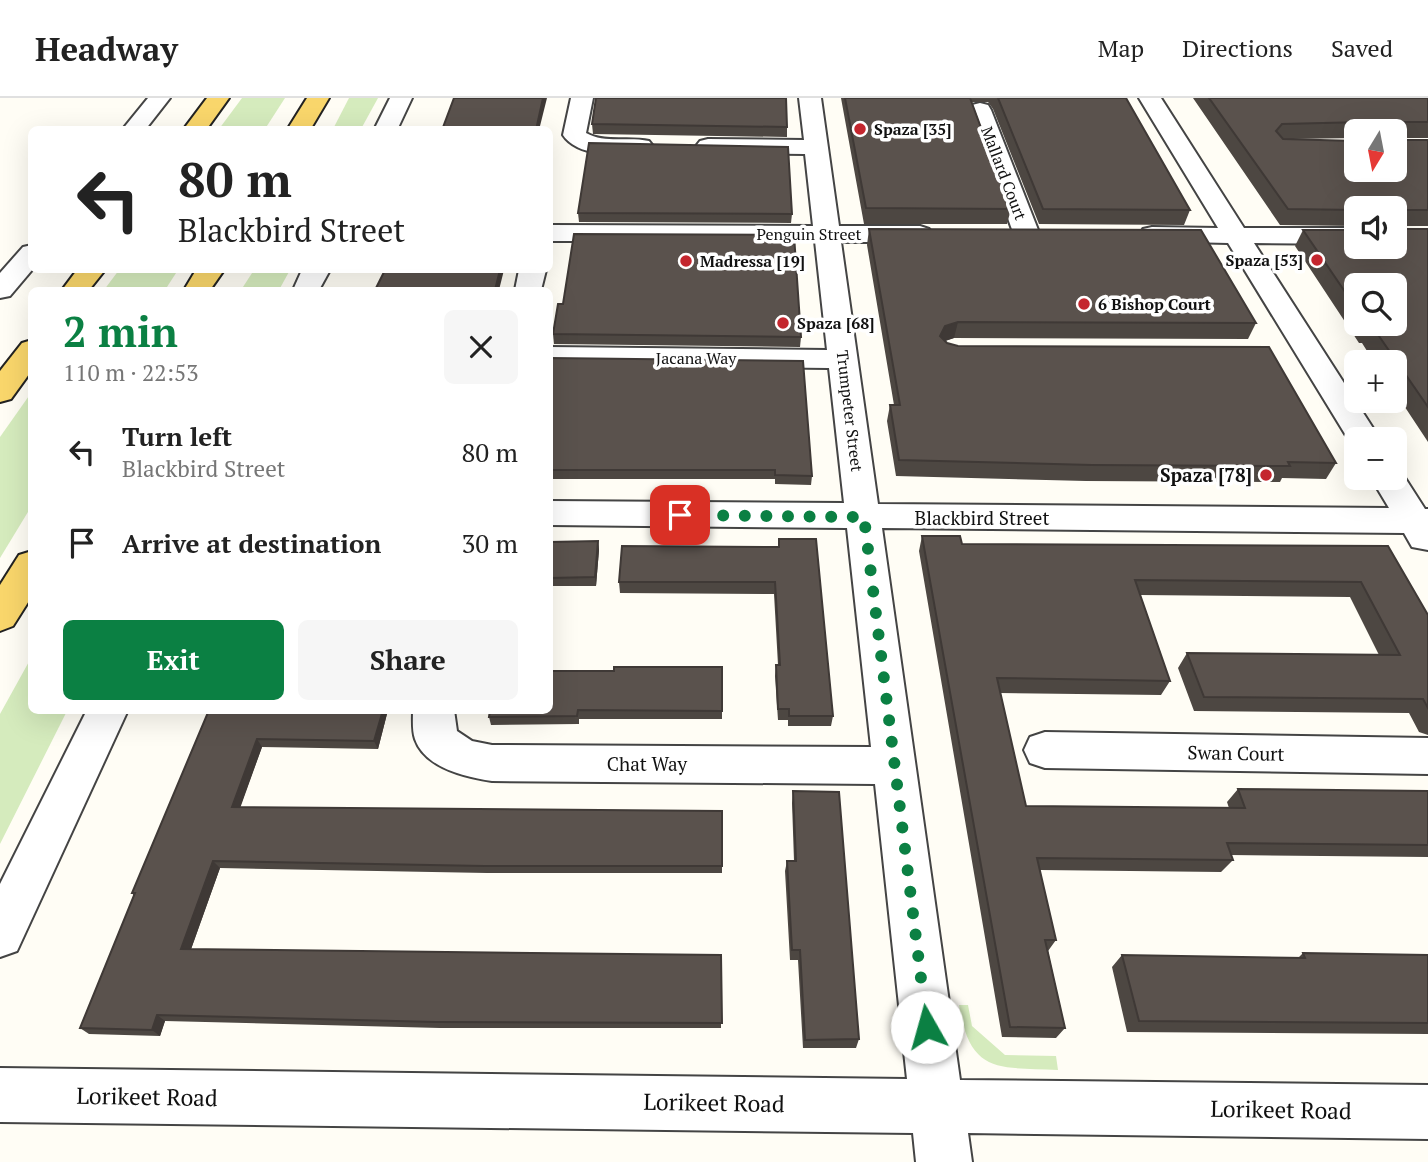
<!DOCTYPE html>
<html lang="en">
<head>
<meta charset="utf-8">
<style>
	:root { --surface:#fff; --page:#f6f6f6; --text:#222; --muted:#767676; --line:#e0e0e0; --accent:#0b8043 }
	body { margin:0; font-family:"PT Serif",serif; background:var(--page); color:var(--text); height:100vh; display:flex; flex-direction:column; font-size:26px; white-space:nowrap }
	* { box-sizing:border-box; margin:0 }
	p { font-size:23px; color:var(--muted) }
	.icon { flex:none; width:38px; height:38px; fill:none; stroke:currentColor; stroke-width:2; stroke-linecap:round; stroke-linejoin:round }
	.map { position:relative; flex:1; overflow:hidden }
	.details { position:absolute; left:28px; top:189px; width:525px; height:427px; display:flex; flex-direction:column; background:var(--surface); border-radius:10px; box-shadow:0 7px 28px #0002 }
	.details>* { flex:none }
	.banner { position:absolute; left:28px; top:28px; width:525px; height:147px; border-radius:10px; box-shadow:0 7px 28px #0002; background:#fff; color:var(--text); overflow:hidden }
	.needle { width:46px; rotate:190deg }
	.buttons { position:absolute; left:1344px; top:21px; display:grid; gap:14px }
	.buttons a { display:grid; place-items:center; width:63px; height:63px; border-radius:10px; background:var(--surface); box-shadow:0 7px 28px #0002; font-size:35px }
	.pin { position:absolute; display:grid; place-items:center; width:60px; height:60px; color:#fff; margin:-30px; border-radius:14px; box-shadow:0 4px 10px #0006 }
	.me { position:absolute; width:77px; margin:-38px; rotate:353deg; stroke-linejoin:round; filter:drop-shadow(0 0 5px #0008) }
	.turn { display:flex; align-items:center; gap:24px; height:147px; padding:0 35px; font-size:32px }
	.turn .icon { width:91px; height:91px; stroke-width:2.5 }
	.turn b { display:block; font-size:49px; line-height:60px }
	.round { display:grid; place-items:center; flex:none; width:74px; height:74px; border-radius:10px; background:var(--page) }
	.summary { display:flex; align-items:center; justify-content:space-between; height:119px; padding:0 35px }
	h1 { font-size:42px; font-weight:800; line-height:52px; color:var(--accent) }
	.button { display:flex; gap:14px; margin-top:auto; padding:14px 35px }
	.button a { flex:1; height:80px; border-radius:10px; background:var(--accent); color:#fff; font-size:28px; font-weight:800; line-height:80px; text-align:center }
	.button a+a { background:var(--page); color:var(--text) }
	ul { padding:0; list-style:none }
	li { display:flex; align-items:center; gap:21px; height:91px; padding:0 35px }
	li div { flex:1 }
	li b { display:block; font-size:26px }
	li em { font-style:normal }
	header { display:flex; align-items:center; gap:42px; box-sizing:border-box; height:98px; padding:0 35px; background:var(--surface); border-bottom:2px solid var(--line) }
	header strong { font-size:33px }
	nav { display:flex; gap:38px; margin-inline-start:auto; font-size:24px }
	.map>svg:first-child { display:block }
	.green { fill:#d5ebbd }
	.lines { fill:none; stroke-linecap:round; stroke-linejoin:round }
	.street-casing { stroke:#444; stroke-width:4 }
	.primary-casing { stroke:#222; stroke-width:4 }
	.street { fill:#fff; fill-rule:evenodd }
	.primary { fill:#f9d66b; fill-rule:evenodd }
	.wall { fill:#4d4742; fill-rule:evenodd }
	.shaded-wall { fill:#3f3936 }
	.building { fill:#5a524d; stroke:#3f3936; stroke-width:2; fill-rule:evenodd }
	.route { stroke:#0b8043; stroke-width:12; stroke-dasharray:0 21.6 }
	.poi-dot { fill:#c4262e; stroke:#fff; stroke-width:2.5 }
	.labels { text-anchor:middle; stroke-width:7; stroke-linejoin:round; paint-order:stroke }
	.far-poi-label { font-size:16px; font-weight:bold; fill:#111; stroke:#fff; text-anchor:start }
	.far-street-label { font-size:16px; fill:#111; stroke:#fff }
	.poi-label { font-size:19px; font-weight:bold; fill:#111; stroke:#fff; text-anchor:end }
	.street-label { font-size:19px; fill:#111; stroke:#fff }
	.near-street-label { font-size:23px; fill:#111; stroke:#fff }
</style>
</head>
<body>
<header>
<strong>Headway</strong>
<nav><a>Map</a><a>Directions</a><a>Saved</a></nav>
</header>
<div class="map">
<svg width="1428" height="1064" viewBox="0 0 1428 1064">
	<rect width="100%" height="100%" fill="#fffdf5"/>
	<g class="green">
		<polygon points="242,0 285,0 265,31 219,31"/>
		<polygon points="349,0 378,0 361,31 333,31"/>
		<polygon points="119,172 178,172 165,192 104,192"/>
		<polygon points="254,172 290,172 279,192 241,192"/>
		<polygon points="31,295 31,409 0,460 0,339"/>
		<polygon points="31,560 32,612 67,613 0,746 0,616"/>
		<path d="M959 907H968L972 928 1005 957 1056 958 1058 972C999 969 970 977 959 907Z"/>
	</g>
	<g class="lines">
		<defs>
			<g id="street">
				<polygon points="148,0 170,0 145,32 122,32"/>
				<polygon points="390,0 412,0 397,32 374,32"/>
				<path d="M571 0H593L586 35C606 46 628 38 649 43L653 48 649 53C625 59 578 60 563 37Z"/>
				<path d="M799 0H821L839 128H920L929 131 933 136 929 141 920 144H841L878 406 1389 410 1371 380H1395V370L1400 372 1425 411H1428V452L1412 449 1404 435 882 430 960 982 1428 987V1041L968 1035 972 1064H916L913 1035 0 1024V970L907 981 875 686 492 683C465 679 425 670 415 641 412 633 413 621 413 612H454L457 633 472 643 492 647 871 649 847 430 550 427V403L844 405 829 270 550 267V249L827 252 815 143H550V127L813 128 805 56 708 55 700 53 696 48 700 43 708 41 804 42Z"/>
				<polygon points="1139,0 1161,0 1244,130 1356,130 1356,146 1254,145 1380,341 1356,341 1356,350 1353,349 1228,145 1143,143 1139,137 1143,131 1152,129 1218,130"/>
				<polygon points="980,5 988,7 991,12 1040,137 1036,143 1027,145 1018,143 1014,137 969,12 972,7"/>
				<polygon points="32,147 32,172 10,198 0,200 0,175 23,149"/>
				<polygon points="302,172 330,172 319,192 293,192"/>
				<polygon points="519,172 546,172 541,192 515,192"/>
				<polygon points="87,612 128,612 17,853 0,859 0,786"/>
				<polygon points="1045,634 1428,640 1428,676 1045,670 1030,665 1024,652 1030,639"/>
			</g>
			<g id="primary">
				<polygon points="207,0 229,0 206,32 183,32"/>
				<polygon points="307,0 329,0 310,32 287,32"/>
				<polygon points="77,172 105,172 89,192 62,192"/>
				<polygon points="196,172 224,172 210,192 184,192"/>
				<polygon points="32,242 32,272 11,301 0,304 0,273 22,245"/>
				<polygon points="32,453 32,498 13,528 0,533 0,487 19,457"/>
			</g>
		</defs>
		<use href="#street" class="street-casing"/>
		<use href="#primary" class="primary-casing"/>
		<use href="#street" class="street"/>
		<use href="#primary" class="primary"/>
	</g>
	<g class="wall">
		<polygon points="841,0 1126,0 1190,112 1184,127 1039,126 993,11 988,4 972,4 1011,111 1007,126 864,126"/>
		<path d="M1193 0H1428V40H1402V42H1428V128H1403V131H1428V344L1395 294V264H1374L1362 245H1359L1295 148 1303 132 1356 149 1395 110H1356V128L1280 127ZM1356 33H1395L1356 72 1292 41 1356 40ZM1356 187 1395 226H1356Z"/>
		<polygon points="592,26 787,29 787,39 593,36"/>
		<polygon points="578,115 792,116 791,125 579,124"/>
		<polygon points="869,131 1256,225 1248,241 954,240 945,243 947,245 1336,365 1326,381 1282,380 1280,384 1086,383 896,378 887,323 890,307 894,307 867,147"/>
		<polygon points="553,236 801,239 800,249 554,246"/>
		<polygon points="550,260 812,378 811,387 775,386 775,381 550,381"/>
		<polygon points="922,438 962,446 1388,448 1428,517 1428,637 1419,634 1409,615 1194,613 1178,570 1187,555 1379,557 1350,499 1140,497 1170,583 1161,597 1000,595 1026,708 1229,710 1227,704 1238,691 1428,693 1428,759 1231,757 1233,762 1221,774 1040,772 1056,842 1048,853 1065,930 1056,940 1002,939 919,453"/>
		<polygon points="779,441 833,618 831,628 788,628 788,622 778,622 775,578 776,567 778,567 774,496 620,495 619,484 778,449"/>
		<polygon points="598,443 599,452 596,488 550,488 550,444"/>
		<polygon points="722,569 722,621 579,621 579,626 491,627 489,619 614,573"/>
		<polygon points="209,612 388,612 378,651 262,649 240,709 722,713 722,775 487,775 220,770 191,851 721,857 721,930 440,930 165,923 160,938 89,936 80,930 134,798 132,795"/>
		<polygon points="793,693 859,941 856,950 803,950 798,862 790,862 785,773 787,763 794,763 792,705"/>
		<polygon points="1303,855 1428,857 1428,936 1127,934 1112,869 1122,857 1298,860"/>
	</g>
	<g class="shaded-wall">
		<polygon points="543,0 547,0 539,32 536,32"/>
		<polygon points="500,172 504,172 499,192 495,192"/>
		<polygon points="958,224 954,240 942,244 940,238 945,228"/>
		<polygon points="598,443 599,452 596,488 595,479"/>
		<polygon points="383,612 388,612 378,651 374,643"/>
		<polygon points="257,641 262,649 238,716 232,709"/>
		<polygon points="213,763 220,770 189,857 181,851"/>
		<polygon points="157,917 165,923 160,938 152,932"/>
	</g>
	<g class="building">
		<polygon points="454,0 543,0 536,32 442,32"/>
		<polygon points="596,0 786,0 787,29 592,26"/>
		<polygon points="845,0 970,0 1011,111 866,110"/>
		<polygon points="998,0 1126,0 1190,112 1043,111"/>
		<path d="M1209 0H1428V24H1401L1402 42H1428V112H1402L1403 131H1428V309L1372 228H1369L1367 226H1395V187H1356V210L1303 132H1356V149H1395V110H1356V112L1288 111ZM1364 24 1367 26V33H1395V72H1356V43L1283 41 1276 33 1282 26Z"/>
		<polygon points="589,45 788,49 792,116 578,115"/>
		<polygon points="869,131 1201,132 1256,225 958,224 945,228 940,238 947,245 958,248 1269,249 1336,365 1288,364 1290,368 1092,367 899,362 890,307 900,307"/>
		<polygon points="574,136 794,137 801,239 553,236 558,206 563,206"/>
		<polygon points="385,172 500,172 495,192 375,192"/>
		<polygon points="550,260 803,263 812,378 775,377 775,372 550,372"/>
		<polygon points="922,438 960,438 962,446 1388,448 1428,517 1428,610 1423,601 1204,599 1187,555 1400,557 1361,484 1135,482 1170,583 997,580 1026,708 1245,710 1238,691 1428,693 1428,747 1227,745 1233,762 1037,760 1056,842 1045,842 1065,930 1010,929"/>
		<polygon points="779,441 816,441 833,618 789,618 789,611 778,611 776,567 780,567 775,484 619,484 622,448 779,449"/>
		<polygon points="598,443 595,479 550,480 550,444"/>
		<polygon points="614,569 722,569 722,613 578,612 577,618 489,619 490,612 550,612 550,573 614,573"/>
		<polygon points="209,612 383,612 374,643 257,641 232,709 722,713 722,768 484,768 213,763 181,851 721,857 722,925 436,924 157,917 152,932 80,930 135,795 132,795"/>
		<polygon points="793,693 839,694 859,941 805,942 800,852 792,852 787,763 796,763"/>
		<polygon points="1303,855 1428,857 1428,925 1139,923 1122,857 1305,860"/>
	</g>
	<g class="lines">
		<polyline class="route" points="680,417 864,419 927,929"/>
	</g>
	<g class="poi-dot">
		<circle cx="860" cy="31" r="7"/>
		<circle cx="1317" cy="162" r="7"/>
		<circle cx="686" cy="163" r="7"/>
		<circle cx="1084" cy="206" r="7"/>
		<circle cx="783" cy="225" r="7"/>
		<circle cx="1266" cy="377" r="7"/>
	</g>
	<g class="labels">
		<g class="far-poi-label">
			<text x="874" y="37">Spaza [35]</text>
			<text x="1303" y="168" text-anchor="end">Spaza [53]</text>
			<text x="700" y="169">Madressa [19]</text>
			<text x="1098" y="212">6 Bishop Court</text>
			<text x="797" y="231">Spaza [68]</text>
		</g>
		<g class="far-street-label">
			<text transform="translate(1004 75) rotate(69)" y="6">Mallard Court</text>
			<text x="809" y="142">Penguin Street</text>
			<text x="696" y="266">Jacana Way</text>
			<text transform="translate(850 313) rotate(83)" y="6">Trumpeter Street</text>
		</g>
		<g class="poi-label">
			<text x="1252" y="384">Spaza [78]</text>
		</g>
		<g class="street-label">
			<text x="982" y="427">Blackbird Street</text>
			<text transform="translate(1236 655) rotate(1)" y="7">Swan Court</text>
			<text x="647" y="673">Chat Way</text>
		</g>
		<g class="near-street-label">
			<text transform="translate(147 999) rotate(1)" y="8">Lorikeet Road</text>
			<text transform="translate(714 1005) rotate(1)" y="8">Lorikeet Road</text>
			<text transform="translate(1281 1012) rotate(1)" y="8">Lorikeet Road</text>
		</g>
	</g>
</svg>
<div class="buttons">
<a><svg class="needle" viewBox="-14 -14 28 28"><path d="M0-13l5 13h-10z" fill="#e53935"/><path d="M0 13l5-13h-10z" fill="#767676"/></svg></a>
<a><svg class="icon" aria-label="sound" viewBox="0 0 24 24"><path d="M4 9h4l5-4v14l-5-4H4zM17 9q2 3 0 6"/></svg></a>
<a><svg class="icon" aria-label="search" viewBox="0 0 24 24"><circle cx="10" cy="10" r="6"/><path d="M15 15l6 6"/></svg></a>
<a>+</a>
<a>−</a>
</div>
<div class="pin" style="left:680px;top:417px;background:#d93025"><svg class="icon" aria-label="arrive" viewBox="0 0 24 24"><path d="M6 21V4h12l-3 4 3 4H6"/></svg></div>
<svg class="me" style="left:927px;top:929px" viewBox="-20 -20 40 40"><circle r="19" fill="#fff"/><path d="M0-13L10 11 0 6-10 11z" fill="#0b8043"/></svg>
<div class="banner">
<div class="turn"><svg class="icon" aria-label="left" viewBox="0 0 24 24"><path d="M17 20v-9H6M10 6l-5 5 5 5"/></svg><div><b>80 m</b>Blackbird Street</div></div>
</div>
<section class="details">
<div class="summary"><div><h1>2 min</h1><p>110 m · 22:53</p></div><a class="round"><svg class="icon" aria-label="close" viewBox="0 0 24 24"><path d="M6 6l12 12M18 6L6 18"/></svg></a></div>
<ul>
<li><svg class="icon" aria-label="left" viewBox="0 0 24 24"><path d="M17 20v-9H6M10 6l-5 5 5 5"/></svg><div><b>Turn left</b><p>Blackbird Street</p></div><em>80 m</em></li>
<li><svg class="icon" aria-label="arrive" viewBox="0 0 24 24"><path d="M6 21V4h12l-3 4 3 4H6"/></svg><div><b>Arrive at destination</b></div><em>30 m</em></li>
</ul>
<div class="button"><a>Exit</a><a>Share</a></div>
</section>
</div>
</body>
</html>
